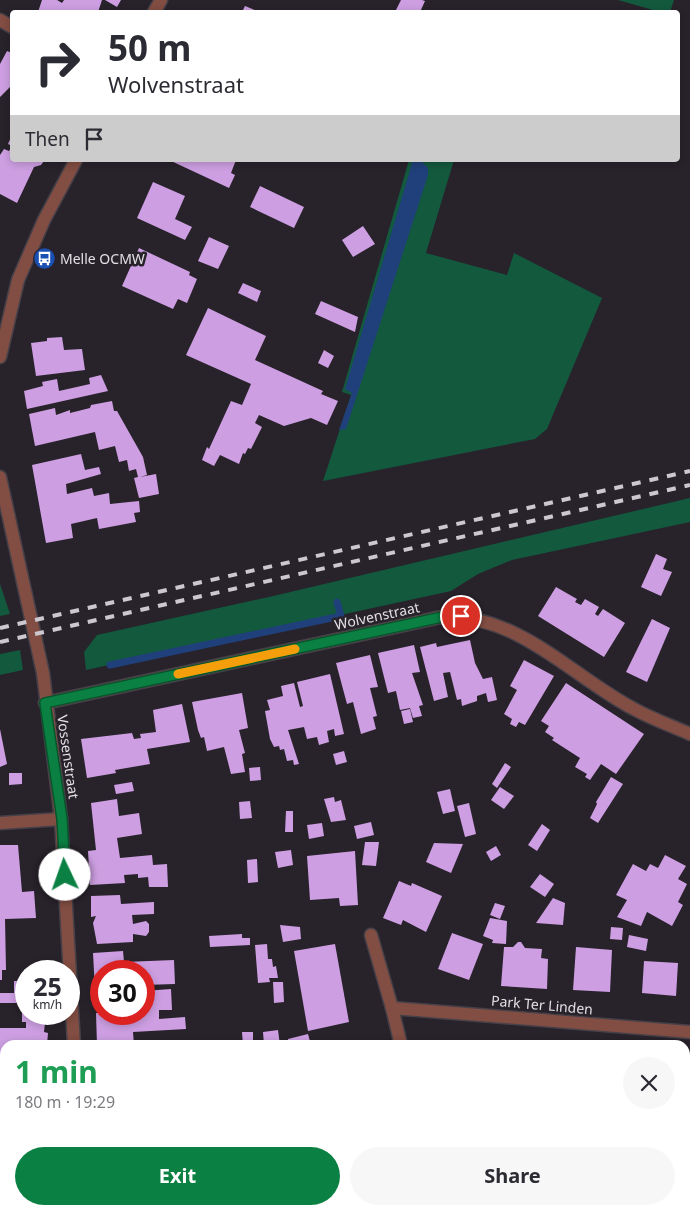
<!DOCTYPE html>
<html lang="en">
<head>
<meta charset="utf-8">
<style>
	:root { --surface:#fff; --page:#f7f7f7; --text:#2b2b33; --muted:#7c7c81; --accent:#0b8043 }
	body { margin:0; font-family:"Noto Sans",sans-serif; background:var(--page); color:var(--text); height:100vh; display:flex; flex-direction:column; font-size:19px; white-space:nowrap }
	* { box-sizing:border-box; margin:0 }
	p { font-size:16px; color:var(--muted) }
	.icon { flex:none; width:28px; height:28px; fill:none; stroke:currentColor; stroke-width:2; stroke-linecap:round; stroke-linejoin:round }
	.map { position:relative; flex:1; overflow:hidden }
	.panel { position:absolute; left:0px; top:1040px; width:690px; height:175px; display:flex; flex-direction:column; background:var(--surface); border-radius:15px 15px 0 0; box-shadow:0 2px 8px #0003 }
	.panel>* { flex:none }
	.top-card { position:absolute; left:10px; top:10px; width:670px; height:152px; border-radius:5px; box-shadow:0 2px 8px #0003; background:#fff; color:var(--text); overflow:hidden }
	.speed { position:absolute; left:15px; top:960px; display:flex; gap:10px; font-size:25px; font-weight:700; text-align:center }
	.speed>* { display:grid; place-content:center; width:65px; height:65px; border-radius:50%; background:var(--surface); box-shadow:0 2px 8px #0003; line-height:1 }
	.speed small { font-size:12px; font-weight:400 }
	.speed .limit { border:8px solid #d22; background:#fff; color:#111 }
	.pin { position:absolute; display:grid; place-items:center; width:42px; height:42px; color:#fff; margin:-21px; border:2px solid #fff; border-radius:50%; box-shadow:0 1px 5px #0007 }
	.me { position:absolute; width:55px; margin:-28px; rotate:357deg; stroke-linejoin:round; filter:drop-shadow(0 0 4px #0008) }
	.turn { display:flex; align-items:center; gap:18px; height:105px; padding:0 15px; font-size:22px }
	.turn .icon { width:65px; height:65px; stroke-width:2.5 }
	.turn b { display:block; font-size:35px; line-height:42px }
	.then { display:flex; align-items:center; height:48px; padding:0 15px; background:#0003; gap:10px; font-size:19px }
	.round { display:grid; place-items:center; flex:none; width:52px; height:52px; border-radius:26px; background:var(--page) }
	.head { display:flex; align-items:center; justify-content:space-between; height:85px; padding:0 15px }
	h1 { font-size:30px; font-weight:700; line-height:38px; color:#1e9e55 }
	.action { display:flex; gap:10px; margin-top:auto; padding:10px 15px }
	.action a { flex:1; height:58px; border-radius:30px; background:var(--accent); color:#fff; font-size:20px; font-weight:700; line-height:58px; text-align:center }
	.action a+a { background:var(--page); color:var(--text) }
	.map>svg:first-child { display:block }
	.green { fill:#13593e }
	.water { fill:#20407b }
	.lines { fill:none; stroke-linecap:round; stroke-linejoin:round }
	.stream { stroke:#20407b; stroke-width:7 }
	.building { fill:#cd9fe2 }
	.street-casing { stroke:#464049; stroke-width:15 }
	.street { stroke:#824d42; stroke-width:12 }
	.rail { stroke:#cdc8cf; stroke-width:4; stroke-dasharray:9 9; stroke-linecap:butt }
	.route-casing { stroke:#07532c; stroke-width:12 }
	.route { stroke:#0b8043; stroke-width:9 }
	.slow { stroke:#f59e0b; stroke-width:9 }
	.labels { text-anchor:middle; stroke-width:5; stroke-linejoin:round; paint-order:stroke }
	.poi-label { font-size:14px; fill:#e3dfe5; stroke:#28222b; text-anchor:start }
	.street-label { font-size:14px; fill:#e3dfe5; stroke:#28222b }
</style>
</head>
<body>
<div class="map">
<svg width="690" height="1215" viewBox="0 0 690 1215">
	<rect width="100%" height="100%" fill="#28222b"/>
	<g class="green">
		<polygon points="618,0 674,0 670,12 660,12"/>
		<polygon points="409,160 454,160 426,253 507,275 514,253 602,298 547,429 535,439 323,481 351,395 342,392"/>
		<polygon points="690,498 690,522 512,560 478,574 451,591 86,670 84,652 97,635 269,597"/>
		<polygon points="0,584 10,614 0,616"/>
		<polygon points="20,650 23,670 0,675 0,654"/>
	</g>
	<polygon class="water" points="413,160 420,160 428,168 428,175 346,429 339,430 352,393 345,389"/>
	<g class="lines">
		<polyline class="stream" points="110,665 341,616 337,602"/>
	</g>
	<g class="building">
		<polygon points="42,0 57,0 62,3 64,0 102,0 98,12 38,12"/>
		<polygon points="105,0 121,0 117,7"/>
		<polygon points="401,0 422,0 425,1 420,12 395,12"/>
		<polygon points="245,6 260,12 242,12"/>
		<polygon points="7,51 12,53 12,87 11,86 0,97 0,64"/>
		<polygon points="12,135 12,160 44,161 41,165 34,167 17,203 0,194 0,155 4,149 9,151 12,146 8,144"/>
		<polygon points="169,160 236,160 231,173 235,175 229,188"/>
		<polygon points="153,182 185,196 175,219 192,227 185,240 137,218"/>
		<polygon points="260,186 304,207 294,228 250,207"/>
		<polygon points="363,226 375,244 353,257 342,240"/>
		<polygon points="209,237 229,246 218,269 198,261"/>
		<polygon points="139,248 190,272 189,275 197,279 187,303 178,299 173,309 122,286"/>
		<polygon points="243,283 261,291 257,302 238,293"/>
		<polygon points="321,301 358,317 355,332 315,314"/>
		<polygon points="208,308 266,336 255,360 323,391 321,394 338,401 327,425 311,418 284,426 259,415 255,423 262,427 251,449 248,448 245,454 243,453 239,464 220,455 214,466 202,460 207,447 209,449 231,401 242,405 251,384 186,355"/>
		<polygon points="62,337 64,350 82,349 85,370 36,376 31,343 47,341 47,338"/>
		<polygon points="324,350 334,356 328,368 318,363"/>
		<polygon points="101,375 108,391 27,409 24,391 43,386 42,382 57,379 59,391 90,384 89,378"/>
		<polygon points="112,401 114,411 117,411 143,457 147,475 140,477 156,474 159,494 139,498 134,478 138,477 136,469 129,471 127,460 119,462 115,446 99,450 95,432 35,446 29,414 55,408 56,415 70,410 70,413 90,408 91,405"/>
		<polygon points="81,454 85,470 99,467 101,474 66,484 67,494 92,488 94,496 109,493 110,504 139,501 140,512 134,513 136,522 99,529 97,518 71,524 73,538 46,543 32,465"/>
		<polygon points="656,554 667,559 663,569 672,572 661,596 641,587"/>
		<polygon points="556,587 577,599 575,602 581,605 585,599 599,607 595,614 598,616 603,609 625,623 604,657 538,616"/>
		<polygon points="652,619 670,628 647,682 626,672"/>
		<polygon points="470,640 475,663 483,679 492,677 497,700 488,702 486,693 477,696 477,701 462,706 461,699 457,700 450,672 443,673 448,697 434,701 420,647 436,643 437,647"/>
		<polygon points="414,645 420,672 412,673 423,705 419,706 422,716 413,718 410,708 400,710 396,691 388,693 378,653"/>
		<polygon points="370,655 378,687 370,688 377,716 373,717 376,729 361,734 353,702 347,704 336,663"/>
		<polygon points="524,660 554,676 525,725 519,722 516,727 510,724 512,719 504,714 517,690 510,686"/>
		<polygon points="330,674 344,734 335,736 334,729 327,731 329,742 319,745 317,737 307,739 304,727 288,730 299,764 294,765 293,760 287,761 284,749 280,750 279,746 274,747 270,739 265,711 270,710 267,700 283,696 281,686 294,683 300,707 303,706 297,682"/>
		<polygon points="566,683 644,734 616,774 601,764 590,780 585,777 587,774 575,767 580,758 552,740 554,738 545,732 549,726 541,721"/>
		<polygon points="242,693 248,728 239,730 245,753 242,754 245,772 231,774 224,747 207,751 204,737 201,738 198,730 192,702"/>
		<polygon points="182,704 190,742 147,749 150,764 115,770 116,773 87,778 81,739 132,733 134,739 141,738 140,734 156,732 153,710"/>
		<polygon points="410,709 413,722 404,724 401,711"/>
		<polygon points="0,729 7,764 0,767"/>
		<polygon points="344,751 347,762 336,765 333,754"/>
		<polygon points="505,763 511,767 497,788 492,784"/>
		<polygon points="260,767 261,780 250,781 249,768"/>
		<polygon points="9,773 22,773 22,784 9,785"/>
		<polygon points="611,777 623,784 598,823 590,818 597,804 596,802"/>
		<polygon points="132,782 134,791 116,794 114,785"/>
		<polygon points="500,787 514,796 504,809 491,800"/>
		<polygon points="450,789 455,811 443,814 437,792"/>
		<polygon points="334,797 335,802 341,800 346,820 331,822 324,799"/>
		<polygon points="117,799 119,816 139,813 142,834 117,838 120,858 152,855 153,865 167,864 168,887 149,887 148,877 138,878 138,874 124,875 125,883 90,885 88,851 96,850 91,803"/>
		<polygon points="250,801 252,818 240,819 239,802"/>
		<polygon points="469,803 476,834 465,837 457,806"/>
		<polygon points="286,811 293,811 293,832 285,832"/>
		<polygon points="371,822 374,835 357,839 354,826"/>
		<polygon points="322,823 324,836 309,839 307,825"/>
		<polygon points="542,824 550,830 537,851 528,845"/>
		<polygon points="365,842 379,842 376,866 362,865"/>
		<polygon points="434,843 463,844 451,873 426,862"/>
		<polygon points="0,845 18,845 22,892 34,891 36,918 5,919 6,970 2,970 2,980 0,980"/>
		<polygon points="496,846 501,855 491,861 486,852"/>
		<polygon points="291,850 293,865 278,868 275,852"/>
		<polygon points="355,851 358,905 340,906 339,898 310,900 307,856"/>
		<polygon points="665,855 686,866 678,879 687,884 678,902 683,905 672,926 647,912 641,926 617,917 627,900 616,895 633,864 646,871 650,864 658,868"/>
		<polygon points="257,859 258,882 248,883 247,860"/>
		<polygon points="540,874 554,884 545,897 530,887"/>
		<polygon points="399,881 411,886 412,883 442,896 426,932 403,920 401,925 383,918"/>
		<polygon points="120,895 121,904 154,902 154,914 132,915 133,924 146,921 149,924 149,932 146,936 133,934 133,942 97,944 93,923 96,916 91,917 91,896"/>
		<polygon points="553,898 565,903 563,925 536,923"/>
		<polygon points="495,903 505,906 500,919 490,915"/>
		<polygon points="490,918 507,921 506,944 492,943 493,940 483,936"/>
		<polygon points="280,925 300,927 301,939 283,942"/>
		<polygon points="611,927 623,928 622,940 610,939"/>
		<polygon points="452,933 483,944 469,980 438,969"/>
		<polygon points="242,934 242,938 250,938 250,945 210,947 209,936"/>
		<polygon points="629,935 648,939 646,951 627,947"/>
		<polygon points="518,942 521,942 525,948 542,949 541,958 548,959 547,989 501,986 504,947 513,947"/>
		<polygon points="267,944 268,959 272,959 273,967 276,966 278,978 269,978 270,982 258,983 255,945"/>
		<polygon points="335,944 349,1022 308,1031 294,951"/>
		<polygon points="576,947 612,950 610,992 573,990"/>
		<polygon points="123,951 124,962 174,960 175,984 144,985 144,971 101,971 101,1008 96,1008 93,953"/>
		<polygon points="644,961 678,963 676,996 642,993"/>
		<polygon points="14,981 26,981 26,1014 46,1014 44,1032 48,1033 47,1045 5,1045 5,1077 0,1076 0,1028 26,1028 26,1022 22,1022 22,1003 0,1003 0,993 14,993"/>
		<polygon points="273,982 283,982 284,1002 274,1003"/>
		<polygon points="171,989 172,1010 159,1010 159,1019 185,1017 186,1029 133,1032 134,1045 97,1045 96,1013 144,1014 144,991"/>
		<polygon points="278,1030 280,1045 264,1045 263,1032"/>
		<polygon points="242,1032 253,1032 253,1045 243,1045"/>
		<polygon points="308,1034 311,1045 288,1045 288,1039"/>
		<rect x="0" y="1162" width="5" height="20"/>
		<polygon points="105,1210 152,1210 153,1215 105,1215"/>
		<polygon points="49,1212 50,1215 29,1215 29,1214"/>
	</g>
	<g class="lines">
		<defs>
			<g id="street">
				<polyline points="154,12 161,0"/>
				<polyline points="0,20 12,27"/>
				<polyline points="0,357 18,280 44,220 76,160"/>
				<polyline points="0,477 43,673 61,819 74,1045"/>
				<path d="M45 703 441 617C518 613 571 676 634 709 652 719 672 726 690 734"/>
				<polyline points="0,823 61,819"/>
				<polyline points="371,935 392,1008"/>
				<polyline points="401,1045 392,1008 690,1032"/>
				<polyline points="84,1210 84,1215"/>
				<polyline points="449,1210 455,1215"/>
			</g>
		</defs>
		<use href="#street" class="street-casing"/>
		<use href="#street" class="street"/>
		<g class="rail">
			<polyline points="0,628 690,471"/>
			<polyline points="0,642 690,485"/>
		</g>
	</g>
	<g class="lines">
		<defs>
			<polyline id="route" points="65,875 62,819 45,703 442,617 461,616"/>
		</defs>
		<use href="#route" class="route-casing"/>
		<use href="#route" class="route"/>
		<polyline class="slow" points="178,674 295,649"/>
	</g>
	<defs>
		<symbol id="bus-disc" viewBox="-11 -11 22 22"><circle r="9.5" fill="#1a4fb4" stroke="#28222b"/><path d="M-5-6H5V4H4V6H2V4H-2V6H-4V4H-5ZM-3.5-4V0h7V-4ZM-3.5 1.2v1.5H-2V1.2ZM2 1.2v1.5H3.5V1.2Z" fill="#fff"/></symbol>
	</defs>
	<g fill-rule="evenodd">
		<use href="#bus-disc" x="32" y="246" width="25" height="25"/>
	</g>
	<g class="labels">
		<g class="poi-label">
			<text x="60" y="264">Melle OCMW</text>
		</g>
		<g class="street-label">
			<text transform="translate(377 616) rotate(-12)" y="5">Wolvenstraat</text>
			<text transform="translate(68 757) rotate(82)" y="5">Vossenstraat</text>
			<text transform="translate(542 1005) rotate(5)" y="5">Park Ter Linden</text>
		</g>
	</g>
</svg>
<div class="speed"><div>25<small>km/h</small></div><div class="limit">30</div></div>
<div class="pin" style="left:461px;top:616px;background:#d93025"><svg class="icon" aria-label="arrive" viewBox="0 0 24 24"><path d="M6 21V4h12l-3 4 3 4H6"/></svg></div>
<svg class="me" style="left:65px;top:875px" viewBox="-20 -20 40 40"><circle r="19" fill="#fff"/><path d="M0-13L10 11 0 6-10 11z" fill="#0b8043"/></svg>
<div class="top-card">
<div class="turn"><svg class="icon" aria-label="right" viewBox="0 0 24 24"><path d="M7 20v-9h11M14 6l5 5-5 5"/></svg><div><b>50 m</b>Wolvenstraat</div></div>
<div class="then">Then<svg class="icon" aria-label="arrive" viewBox="0 0 24 24"><path d="M6 21V4h12l-3 4 3 4H6"/></svg></div>
</div>
<section class="panel">
<div class="head"><div><h1>1 min</h1><p>180 m · 19:29</p></div><a class="round"><svg class="icon" aria-label="close" viewBox="0 0 24 24"><path d="M6 6l12 12M18 6L6 18"/></svg></a></div>
<div class="action"><a>Exit</a><a>Share</a></div>
</section>
</div>
</body>
</html>
